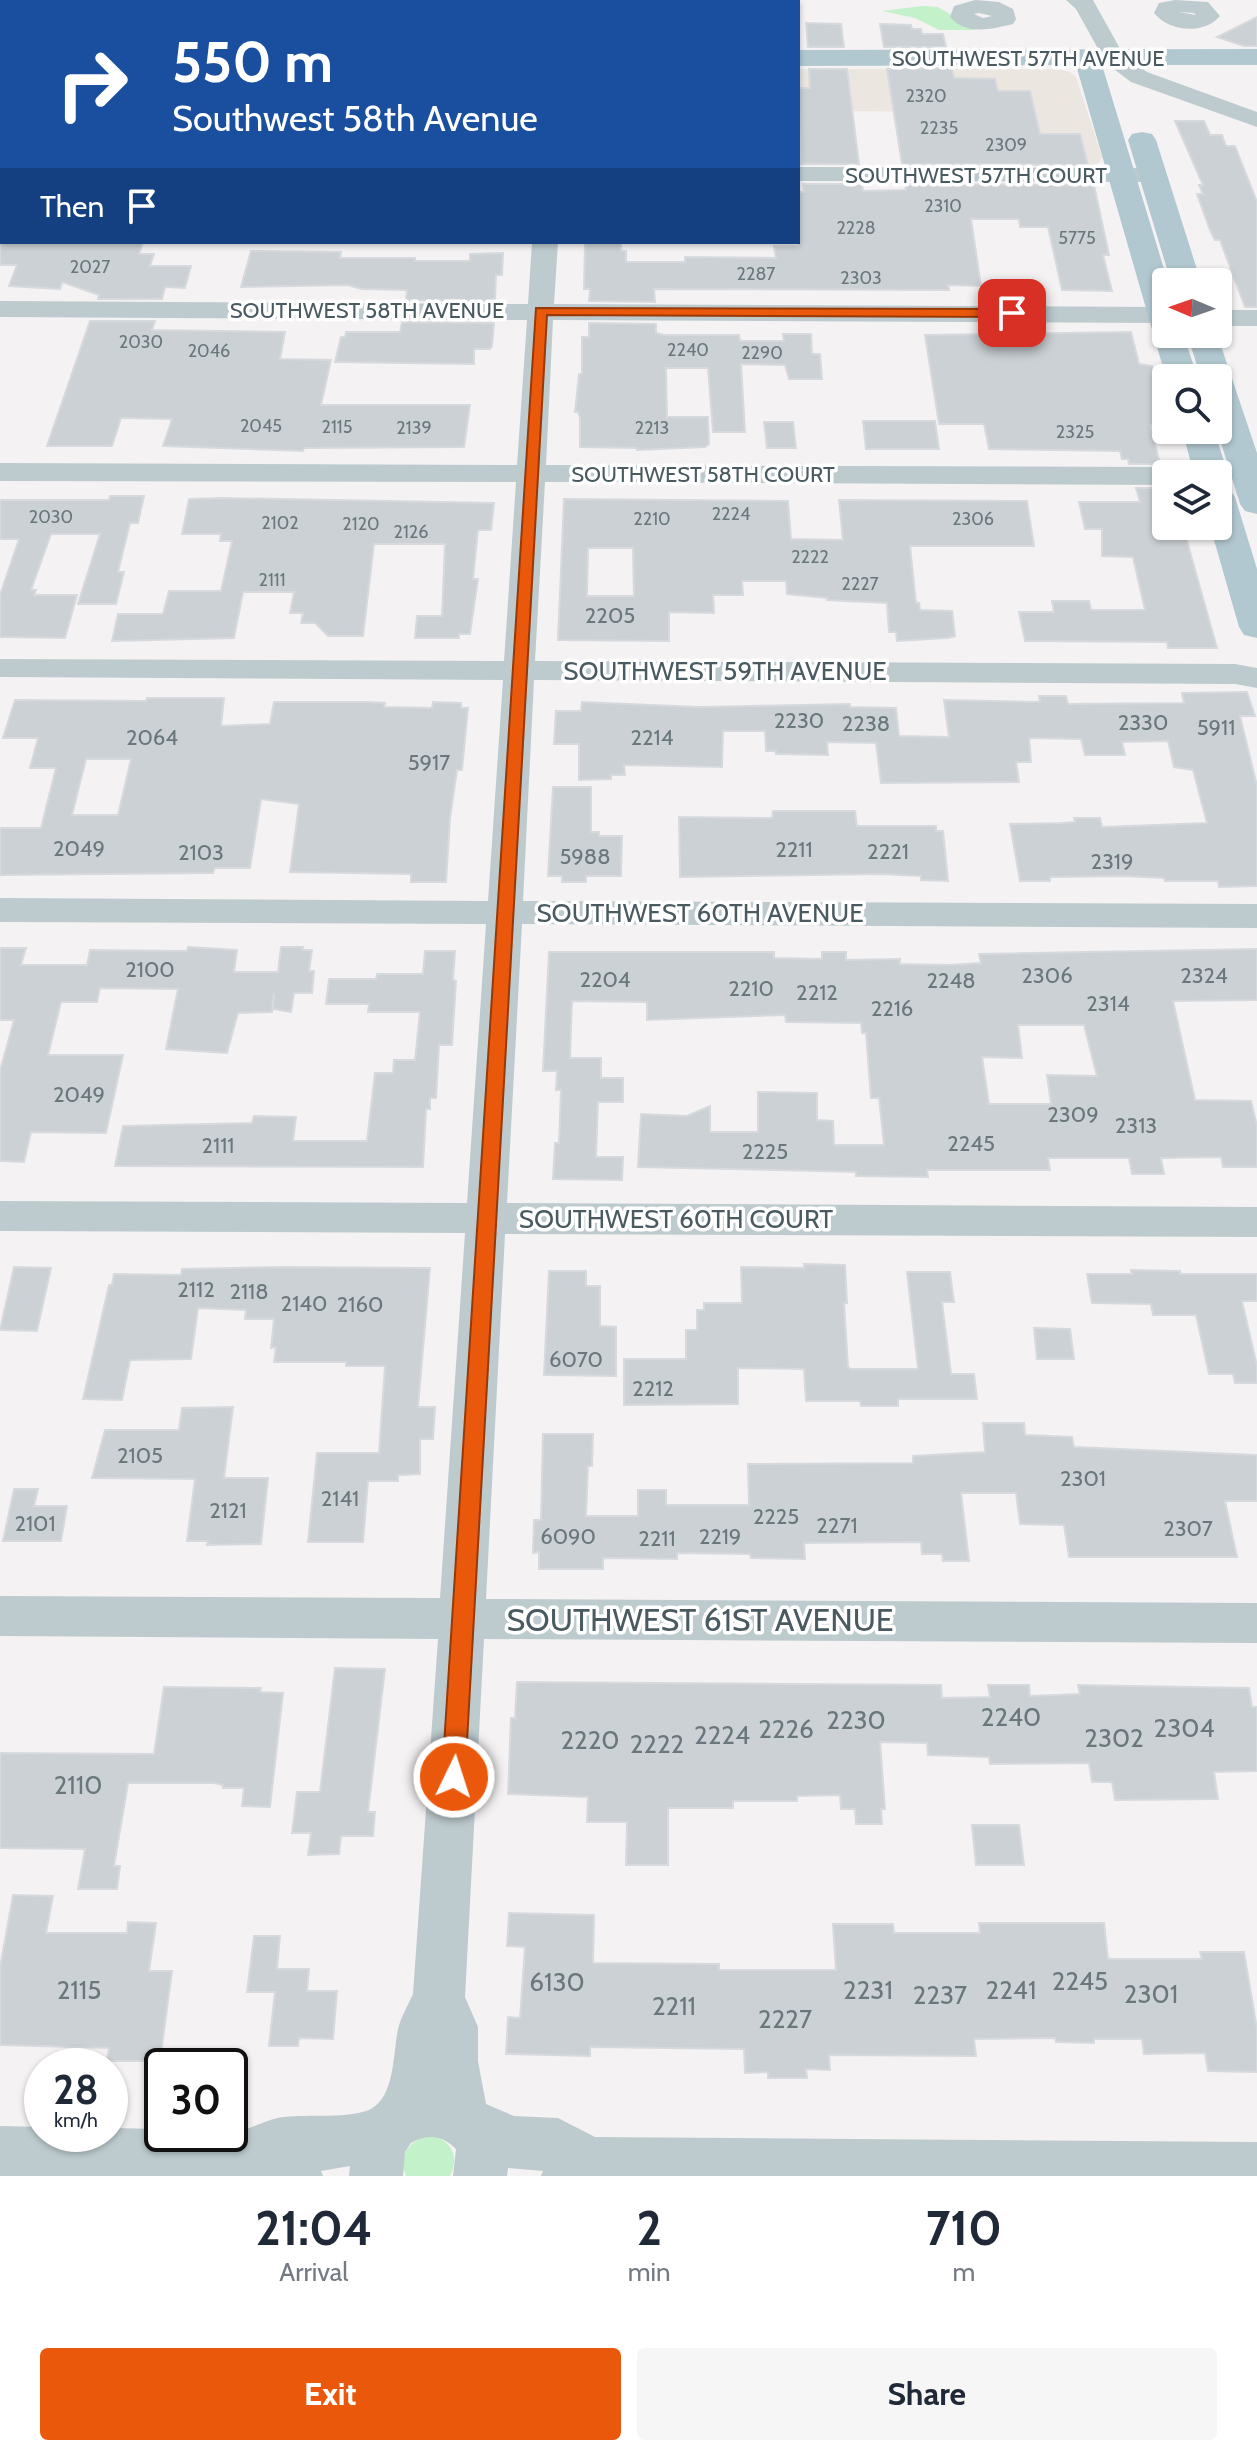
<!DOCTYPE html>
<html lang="en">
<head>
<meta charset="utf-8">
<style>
	:root { --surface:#fff; --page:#f6f6f7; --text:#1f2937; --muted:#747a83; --accent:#ea580c }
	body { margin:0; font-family:Cabin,sans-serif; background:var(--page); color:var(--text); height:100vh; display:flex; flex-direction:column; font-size:30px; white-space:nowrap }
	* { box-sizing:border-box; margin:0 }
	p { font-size:26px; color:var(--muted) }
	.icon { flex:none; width:44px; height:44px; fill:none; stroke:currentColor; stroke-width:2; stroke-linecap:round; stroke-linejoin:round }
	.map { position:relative; height:2176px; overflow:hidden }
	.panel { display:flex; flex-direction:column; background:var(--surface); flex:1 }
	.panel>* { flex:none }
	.banner { position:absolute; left:0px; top:0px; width:800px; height:244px; box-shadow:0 2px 6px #0004; background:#1a4fa0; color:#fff; overflow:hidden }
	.needle { width:52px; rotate:272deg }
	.controls { position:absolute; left:1152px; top:268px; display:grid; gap:16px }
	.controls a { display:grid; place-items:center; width:80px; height:80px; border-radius:8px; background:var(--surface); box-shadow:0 2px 6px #0004; font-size:40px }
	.speed { position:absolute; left:24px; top:2048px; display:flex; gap:16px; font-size:40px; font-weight:700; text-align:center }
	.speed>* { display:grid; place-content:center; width:104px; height:104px; border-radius:50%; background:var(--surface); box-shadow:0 2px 6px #0004; line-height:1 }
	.speed small { font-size:20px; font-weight:400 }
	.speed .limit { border:4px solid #111; border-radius:12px; background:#fff; color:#111 }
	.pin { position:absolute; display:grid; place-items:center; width:68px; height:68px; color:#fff; margin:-34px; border-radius:16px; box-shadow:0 4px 12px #0006 }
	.me { position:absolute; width:88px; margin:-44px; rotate:4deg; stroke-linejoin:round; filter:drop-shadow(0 0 6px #0008) }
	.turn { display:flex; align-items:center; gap:28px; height:168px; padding:0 40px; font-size:36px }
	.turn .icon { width:104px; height:104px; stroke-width:2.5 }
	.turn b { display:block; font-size:56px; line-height:68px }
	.then { display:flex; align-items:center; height:76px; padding:0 40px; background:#0003; gap:16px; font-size:30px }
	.eta { display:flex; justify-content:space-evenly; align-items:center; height:136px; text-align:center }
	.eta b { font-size:48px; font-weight:700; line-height:56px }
	.cta { display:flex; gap:16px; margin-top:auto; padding:16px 40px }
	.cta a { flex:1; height:92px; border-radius:8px; background:var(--accent); color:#fff; font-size:32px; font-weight:700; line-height:92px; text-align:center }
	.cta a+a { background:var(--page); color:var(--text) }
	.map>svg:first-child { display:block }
	.commercial { fill:#ebe6e0 }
	.green { fill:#c2f1ca }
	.building { fill:#ccd1d5; stroke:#d6dade; stroke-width:2; fill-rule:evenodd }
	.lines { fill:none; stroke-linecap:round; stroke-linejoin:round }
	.minor { fill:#bdcbcf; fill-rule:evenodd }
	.major { fill:#b2c8d1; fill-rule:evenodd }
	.route { fill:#ea580c; stroke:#983908; stroke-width:2 }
	.labels { text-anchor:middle; stroke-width:7; stroke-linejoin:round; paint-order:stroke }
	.far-number-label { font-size:18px; fill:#6a787e }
	.far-street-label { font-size:22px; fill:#495b61; stroke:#fff }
	.number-label { font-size:22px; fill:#6a787e }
	.street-label { font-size:26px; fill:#495b61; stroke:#fff }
	.near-number-label { font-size:26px; fill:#6a787e }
	.near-street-label { font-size:32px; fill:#495b61; stroke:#fff }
</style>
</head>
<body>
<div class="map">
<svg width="1257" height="2176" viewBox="0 0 1257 2176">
	<rect width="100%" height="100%" fill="#f5f2f3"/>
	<polygon class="commercial" points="798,69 1057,69 1070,72 1076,77 1102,157 1099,163 1089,166 1028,166 1015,112 798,111"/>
	<g class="green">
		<polygon points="922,6 938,7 976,30 939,30 915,18 882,11"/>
		<path d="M430 2135C451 2140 460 2156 450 2176H406C397 2155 410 2140 430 2135Z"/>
	</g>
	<g class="building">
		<polygon points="1257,17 1257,46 1244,46 1217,37"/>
		<polygon points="806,23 841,24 844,47 808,47"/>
		<polygon points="880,24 911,25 912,29 921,29 922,34 943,34 946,47 884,47"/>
		<polygon points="952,68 954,78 995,79 998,91 1030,91 1040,134 1080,134 1088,165 902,164 887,69"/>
		<polygon points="809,69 847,69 859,164 801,164 798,88 810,88"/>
		<polygon points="1175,121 1204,121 1210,135 1222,135 1226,146 1235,146 1257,202 1257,307 1245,307 1220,240 1215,240 1210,230 1197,194 1203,194 1199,185 1203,185"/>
		<polygon points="803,184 862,184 863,191 906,190 905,184 1094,185 1109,255 1103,255 1112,291 1062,290 1048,227 1020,227 1019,219 971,219 981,286 948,285 949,290 654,289 655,302 589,301 590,289 584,289 585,242 621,242 621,251 626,251 626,262 685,262 685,257 776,258 774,246 798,246 798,192 804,192"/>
		<polygon points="0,242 143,242 139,254 154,254 150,266 191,266 185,288 165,287 162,299 98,299 99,295 62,282 60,289 9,286 17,265 0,265"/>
		<polygon points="251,251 341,252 340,258 415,258 415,261 470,261 470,254 503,253 502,275 496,275 495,301 406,300 407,290 362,289 347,285 241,287"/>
		<polygon points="90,321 155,321 152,330 285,332 280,359 331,360 321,405 470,405 464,447 304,448 303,451 163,446 172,419 121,418 112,446 47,446"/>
		<polygon points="402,322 494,323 492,346 490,349 474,349 474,364 335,362 341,337 345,337 346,332 400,332"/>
		<polygon points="589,323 656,324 656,333 664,335 739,335 740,341 784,341 783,334 811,334 812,354 820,354 822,379 789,379 785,365 741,364 745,432 713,432 708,368 666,368 667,417 708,417 709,444 705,447 637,450 637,448 580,447 580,418 578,412 575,412 579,374 582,374 582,337 589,337"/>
		<polygon points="1131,332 1139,364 1152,366 1166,419 1166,425 1150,425 1160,464 1129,464 1128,459 1122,459 1120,451 989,449 984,424 939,424 925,335"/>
		<polygon points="863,421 935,421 939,449 866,449"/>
		<polygon points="764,422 793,422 796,448 767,448"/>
		<polygon points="1136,488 1166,488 1166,534 1185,534 1217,648 1168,648 1167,642 1025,641 1019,612 1054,612 1052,601 1089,601 1091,610 1145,610 1133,557 1102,556 1102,529 1085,529 1079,502 1140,502"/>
		<polygon points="110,496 144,496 138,523 130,523 118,572 124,572 116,604 78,604 100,534 51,534 31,590 36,590 34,595 77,595 65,638 0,637 0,595 19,539 0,539 0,500 109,500"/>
		<polygon points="221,498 494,503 491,530 478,530 473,579 478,579 470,634 459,634 459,638 415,638 417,616 442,616 445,544 374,544 363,636 328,636 315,623 301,623 303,613 290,613 294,592 243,592 234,638 112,641 118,614 163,614 169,591 221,591 232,541 220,541 221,534 182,534 189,499"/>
		<path d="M564 499 788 501 791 539 843 540 839 500 1027 501 1034 546H910L916 603H919L920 610 952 611 955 636 948 638 897 641 896 632H889L887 603 827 600V598L787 594 786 581H742L743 595H713L714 613 669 612V641L558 640ZM588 548H633L634 596H587Z"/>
		<polygon points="1247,692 1255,716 1240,716 1257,786 1257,886 1219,887 1218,881 1165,881 1164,878 1124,876 1053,877 1050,877 1050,881 1020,881 1010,824 1062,823 1075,822 1074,818 1100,818 1102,827 1207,823 1193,770 1174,767 1168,741 1122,742 1125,755 1085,755 1081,739 1029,738 1031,762 1016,762 1019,782 881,783 876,743 827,742 828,755 776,754 776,751 766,751 765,731 723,731 722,767 624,765 625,775 611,775 611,779 579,780 579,744 554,744 556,711 581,711 582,702 699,707 850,704 850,707 896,708 899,736 949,737 944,700 1040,702 1039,696 1066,696 1068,704 1184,703 1182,693"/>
		<path d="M147 698H224L221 726 270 724 274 702H368L385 703 384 707 432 708 433 702 461 703V708H468L462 770H457L450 818 446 882H411V874L290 872 299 804 261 799 250 868H215L213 873 0 875V828H41L56 768H30L38 738H3L15 700 146 701ZM86 759H131L118 815H72Z"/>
		<polygon points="553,787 591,787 591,832 599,832 599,836 622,836 621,876 586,876 586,882 562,882 562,876 548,876"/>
		<polygon points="773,811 855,811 857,826 936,826 936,831 943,831 948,881 921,880 921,876 880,874 680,877 679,817 772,818"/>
		<polygon points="188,947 237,950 234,972 278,972 281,947 303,947 302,950 312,950 309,971 314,971 312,993 294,993 291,1012 273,1009 274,993 272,1012 238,1013 227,1053 166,1049 178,989 100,988 97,1002 61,1002 48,1055 123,1055 106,1133 31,1132 24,1162 0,1161 0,1071 14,1020 0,1020 0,948 26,948 21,965 87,965 90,950 187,951"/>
		<path d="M1257 949V1000L1173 1001 1195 1100 1251 1101 1257 1126V1167H1223L1221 1157 1161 1158 1164 1174H1132L1129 1158H1048L1050 1170H927L928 1177 856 1176V1172L819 1171 638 1167 641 1114 687 1116 710 1106V1132H758V1092L817 1093V1120L833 1121 834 1145H884L879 1098H871L866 1033H862L861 1023 786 1022 785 1015 647 1020V1002L572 1001 570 1058H601V1078H623V1102H598L596 1157H623L622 1180 553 1179 555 1143H559L561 1090H556L557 1071H543L549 952H774V958L822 959V952H846V960L900 959V964L948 965 981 963 979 954ZM1018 1025H1084L1097 1076 1047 1075 1051 1104H989L982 1057 1022 1058Z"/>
		<polygon points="425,951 455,951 453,980 456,981 452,1045 439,1045 436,1098 430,1098 430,1109 426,1109 423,1167 115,1166 123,1126 252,1123 254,1116 296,1117 293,1141 367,1141 375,1073 393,1073 394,1060 415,1060 420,1012 368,1012 369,1004 326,1004 329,979 376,979 377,974 423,974"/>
		<polygon points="804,1264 845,1265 847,1303 844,1303 848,1367 851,1369 918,1369 907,1272 950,1272 954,1302 942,1302 951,1374 974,1374 977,1399 898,1399 898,1406 861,1406 860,1401 806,1401 804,1369 738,1368 738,1404 624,1405 624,1359 686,1359 686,1330 697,1330 697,1310 704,1310 704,1303 742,1303 741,1267 804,1268"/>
		<polygon points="14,1267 51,1268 37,1331 0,1330"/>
		<polygon points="285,1267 430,1268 418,1407 435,1407 433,1439 420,1439 420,1474 398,1475 398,1481 368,1481 363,1542 308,1542 317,1453 379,1453 385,1366 346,1366 346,1362 274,1362 276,1347 271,1348 274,1319 245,1319 246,1310 198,1308 191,1359 130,1360 122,1400 83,1399 109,1285 112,1285 114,1274 181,1275 182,1269"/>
		<polygon points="1131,1270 1180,1271 1180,1274 1257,1274 1257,1301 1242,1301 1257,1366 1257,1383 1235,1383 1233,1374 1209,1374 1196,1315 1153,1315 1151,1304 1092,1303 1087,1274 1132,1274"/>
		<polygon points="549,1271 586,1271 586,1286 600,1286 600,1326 616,1327 616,1376 544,1375"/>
		<polygon points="1034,1328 1070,1329 1074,1359 1037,1359"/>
		<polygon points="233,1407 224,1478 268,1478 261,1544 207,1545 208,1541 187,1541 195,1479 92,1478 105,1430 179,1430 182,1408"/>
		<polygon points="983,1423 1024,1423 1025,1435 1072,1437 1074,1447 1257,1455 1257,1501 1225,1501 1237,1557 1069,1557 1064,1525 1020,1524 1016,1493 961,1493 969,1561 943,1561 942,1554 922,1554 921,1542 804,1543 805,1559 751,1558 750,1554 677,1553 677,1559 603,1558 603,1569 539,1569 539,1552 533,1553 534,1520 541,1520 543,1434 593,1434 592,1466 588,1466 586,1516 638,1516 638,1490 666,1490 666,1505 749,1505 748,1464 913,1463 913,1456 985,1452"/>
		<polygon points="14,1489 38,1489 34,1506 67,1506 61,1541 3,1541"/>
		<polygon points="335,1668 385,1669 368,1812 375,1812 373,1836 341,1836 339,1854 308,1855 311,1833 292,1833 297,1792 320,1792"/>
		<polygon points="517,1682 941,1685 942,1698 990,1697 988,1685 1029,1685 1030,1696 1080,1694 1078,1685 1249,1688 1252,1707 1257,1707 1257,1771 1214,1772 1218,1799 1115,1800 1112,1782 1092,1782 1089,1763 990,1764 989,1757 928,1755 927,1743 880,1742 885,1809 881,1809 882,1824 856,1824 855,1809 841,1809 840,1795 797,1796 797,1801 733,1801 733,1808 668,1808 668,1865 626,1865 627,1822 587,1822 588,1797 508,1794 511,1718 515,1718"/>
		<polygon points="164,1687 261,1688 260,1692 283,1693 270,1807 242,1806 244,1788 223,1788 223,1785 214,1783 128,1783 114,1866 120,1866 117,1889 78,1889 85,1849 0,1848 0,1753 154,1754"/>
		<polygon points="972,1825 1019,1825 1024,1865 976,1865"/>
		<polygon points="13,1895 53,1896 46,1933 127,1933 128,1922 156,1923 149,1971 172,1971 160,2061 107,2061 109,2048 0,2045 0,1968"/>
		<polygon points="509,1913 594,1915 593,1963 719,1964 719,1970 836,1970 833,1924 893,1924 894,1933 980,1933 979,1923 1104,1923 1108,1959 1202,1959 1200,1952 1244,1952 1257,2029 1257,2072 1208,2071 1205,2053 1144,2054 1142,2039 1094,2039 1094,2043 1056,2042 1055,2038 974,2039 976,2056 829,2055 830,2070 806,2069 807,2078 768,2078 768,2072 745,2073 744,2049 590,2047 590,2056 506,2054 508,2017 520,2018 525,1947 507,1946"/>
		<polygon points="254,1936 280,1936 277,1969 309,1969 307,1991 337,1991 333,2039 299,2038 298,2046 269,2046 275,1992 247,1992"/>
	</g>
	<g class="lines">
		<g class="minor">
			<polygon points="348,0 370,0 347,2"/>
			<path d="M975 0 999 2 1013 9 1016 19 1013 24C991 29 967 36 950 17L954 6ZM979 13 992 16 983 18 974 14Z"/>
			<polygon points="1066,0 1093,0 1123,54 1147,72 1257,112 1257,127 1131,82 1106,63 1076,9"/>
			<path d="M1175 0 1208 2 1220 16C1204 35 1169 32 1154 13L1159 3ZM1178 12 1194 13 1196 15Z"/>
			<polygon points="2,79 2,97 0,98 0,80"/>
			<rect x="0" y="166" width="2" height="14"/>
			<polygon points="798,167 1153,168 1162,170 1165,175 1162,180 1153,182 798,181"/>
			<path d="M532 242H558L554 304 1166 307V323L553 320 546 465 1166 467 1179 474H1166V485L545 482 535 661 1235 664 1257 668V688L1235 684 534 680 523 901 1257 904V928L522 924 507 1203 1257 1207V1237L505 1234 486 1599 1257 1603V1643L484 1639 465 1997 478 2027V2061L486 2104 514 2116 558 2118 595 2137 1257 2142V2176H541L543 2171 508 2168 507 2176H453L456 2149C443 2136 428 2133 411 2143L405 2152 403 2176H349L350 2166 321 2171 323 2176H0V2126L42 2127V2134H110V2128L162 2129V2134H230V2131C252 2131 264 2119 284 2117 306 2114 351 2119 371 2109 395 2096 393 2053 398 2029 401 2017 408 2005 413 1994L438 1639 0 1636V1596L440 1598 465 1233 0 1231V1201L467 1203 486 924 0 922V898L488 901 503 680 0 677V659L504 661 516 482 0 481V463L517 465 527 320 0 317V301L528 304Z"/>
			<rect x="1218" y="310" width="39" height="16"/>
		</g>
		<g class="major">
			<polygon points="1257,49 1257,65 1102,65 1168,282 1166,334 1183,334 1198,378 1166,378 1076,65 798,66 798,50"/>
			<rect x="0" y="50" width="2" height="16"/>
			<polygon points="1142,132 1152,134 1156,140 1201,282 1171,282 1128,140 1132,134"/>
			<polygon points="1187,334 1217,334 1257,453 1257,514 1245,511 1240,504 1217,430 1218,378 1201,378"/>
			<polygon points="1182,430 1214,430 1228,474 1223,481 1218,482 1218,474 1194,474"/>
			<polygon points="1218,487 1230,490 1235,497 1257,569 1257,638 1244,635 1239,627 1210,526 1218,526"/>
		</g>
	</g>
	<polygon class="route" points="536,308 1012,309 1018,313 1012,317 547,315 465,1777 462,1784 454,1787 445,1784 442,1777"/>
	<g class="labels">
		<g class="far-number-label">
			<text x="926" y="102">2320</text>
			<text x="939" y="134">2235</text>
			<text x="1006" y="151">2309</text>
			<text x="943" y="212">2310</text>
			<text x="856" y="234">2228</text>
			<text x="1077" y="244">5775</text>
			<text x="90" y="273">2027</text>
			<text x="756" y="280">2287</text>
			<text x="861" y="284">2303</text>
			<text x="141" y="348">2030</text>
			<text x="688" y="356">2240</text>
			<text x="209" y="357">2046</text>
			<text x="762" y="359">2290</text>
			<text x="261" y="432">2045</text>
			<text x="337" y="433">2115</text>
			<text x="414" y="434">2139</text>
			<text x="652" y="434">2213</text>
			<text x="1075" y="438">2325</text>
			<text x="731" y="520">2224</text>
			<text x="51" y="523">2030</text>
			<text x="652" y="525">2210</text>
			<text x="973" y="525">2306</text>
			<text x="280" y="529">2102</text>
			<text x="361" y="530">2120</text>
			<text x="411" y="538">2126</text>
			<text x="810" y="563">2222</text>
			<text x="272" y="586">2111</text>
			<text x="860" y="590">2227</text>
		</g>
		<g class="far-street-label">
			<text x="1028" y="66">SOUTHWEST 57TH AVENUE</text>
			<text x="976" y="183">SOUTHWEST 57TH COURT</text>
			<text x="367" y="318">SOUTHWEST 58TH AVENUE</text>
			<text x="703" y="482">SOUTHWEST 58TH COURT</text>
		</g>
		<g class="number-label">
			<text x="610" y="623">2205</text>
			<text x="799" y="728">2230</text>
			<text x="1143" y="730">2330</text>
			<text x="866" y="731">2238</text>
			<text x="1216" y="735">5911</text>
			<text x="152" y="745">2064</text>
			<text x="652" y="745">2214</text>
			<text x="429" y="770">5917</text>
			<text x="79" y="856">2049</text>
			<text x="794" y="857">2211</text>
			<text x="888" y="859">2221</text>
			<text x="201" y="860">2103</text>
			<text x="585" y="864">5988</text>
			<text x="1112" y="869">2319</text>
			<text x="150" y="977">2100</text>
			<text x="1047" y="983">2306</text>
			<text x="1204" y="983">2324</text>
			<text x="605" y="987">2204</text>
			<text x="951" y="988">2248</text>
			<text x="751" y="996">2210</text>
			<text x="817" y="1000">2212</text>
			<text x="1108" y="1011">2314</text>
			<text x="892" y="1016">2216</text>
			<text x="79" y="1102">2049</text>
			<text x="1073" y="1122">2309</text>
			<text x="1136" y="1133">2313</text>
			<text x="971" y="1151">2245</text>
			<text x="218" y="1153">2111</text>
			<text x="765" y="1159">2225</text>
			<text x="196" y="1297">2112</text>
			<text x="249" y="1299">2118</text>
			<text x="304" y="1311">2140</text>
			<text x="360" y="1312">2160</text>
			<text x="576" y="1367">6070</text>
			<text x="653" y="1396">2212</text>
			<text x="140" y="1463">2105</text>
			<text x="1083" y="1486">2301</text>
			<text x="340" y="1506">2141</text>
			<text x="228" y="1518">2121</text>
			<text x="776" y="1524">2225</text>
			<text x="35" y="1531">2101</text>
			<text x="837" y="1533">2271</text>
			<text x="1188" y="1536">2307</text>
			<text x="568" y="1544">6090</text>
			<text x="720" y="1544">2219</text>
			<text x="657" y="1546">2211</text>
		</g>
		<g class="street-label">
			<text x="725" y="680">SOUTHWEST 59TH AVENUE</text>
			<text x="700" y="922">SOUTHWEST 60TH AVENUE</text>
			<text x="676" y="1228">SOUTHWEST 60TH COURT</text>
		</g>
		<g class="near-number-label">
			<text x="1011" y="1726">2240</text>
			<text x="856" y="1729">2230</text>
			<text x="1184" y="1737">2304</text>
			<text x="786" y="1738">2226</text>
			<text x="722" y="1744">2224</text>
			<text x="1114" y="1747">2302</text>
			<text x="590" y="1749">2220</text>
			<text x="657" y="1753">2222</text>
			<text x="78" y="1794">2110</text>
			<text x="1080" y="1990">2245</text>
			<text x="557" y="1991">6130</text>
			<text x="79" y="1999">2115</text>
			<text x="868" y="1999">2231</text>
			<text x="1011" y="1999">2241</text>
			<text x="1151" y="2003">2301</text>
			<text x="940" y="2004">2237</text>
			<text x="674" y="2015">2211</text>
			<text x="785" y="2028">2227</text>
		</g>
		<g class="near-street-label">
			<text x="700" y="1631">SOUTHWEST 61ST AVENUE</text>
		</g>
	</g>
</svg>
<div class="controls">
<a><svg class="needle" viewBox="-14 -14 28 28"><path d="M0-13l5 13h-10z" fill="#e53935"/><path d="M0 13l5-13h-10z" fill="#747a83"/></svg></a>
<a><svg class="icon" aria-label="search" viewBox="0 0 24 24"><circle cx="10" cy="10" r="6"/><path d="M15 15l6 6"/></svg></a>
<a><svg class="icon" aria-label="layers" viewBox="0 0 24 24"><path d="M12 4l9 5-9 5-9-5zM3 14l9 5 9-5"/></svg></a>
</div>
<div class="speed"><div>28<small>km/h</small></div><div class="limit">30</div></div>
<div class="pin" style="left:1012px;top:313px;background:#d93025"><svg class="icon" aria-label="arrive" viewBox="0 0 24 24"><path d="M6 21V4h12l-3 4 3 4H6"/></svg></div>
<svg class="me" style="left:454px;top:1777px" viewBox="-20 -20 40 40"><circle r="17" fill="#ea580c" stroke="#fff" stroke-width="3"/><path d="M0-11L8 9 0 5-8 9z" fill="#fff"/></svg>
<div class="banner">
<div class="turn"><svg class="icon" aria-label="right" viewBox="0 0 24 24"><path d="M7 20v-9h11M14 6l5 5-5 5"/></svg><div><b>550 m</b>Southwest 58th Avenue</div></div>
<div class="then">Then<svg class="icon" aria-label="arrive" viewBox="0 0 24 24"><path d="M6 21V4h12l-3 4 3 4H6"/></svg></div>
</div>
</div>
<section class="panel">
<div class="eta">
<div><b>21:04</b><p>Arrival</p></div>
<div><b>2</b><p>min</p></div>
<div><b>710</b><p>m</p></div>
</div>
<div class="cta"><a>Exit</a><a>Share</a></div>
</section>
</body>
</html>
